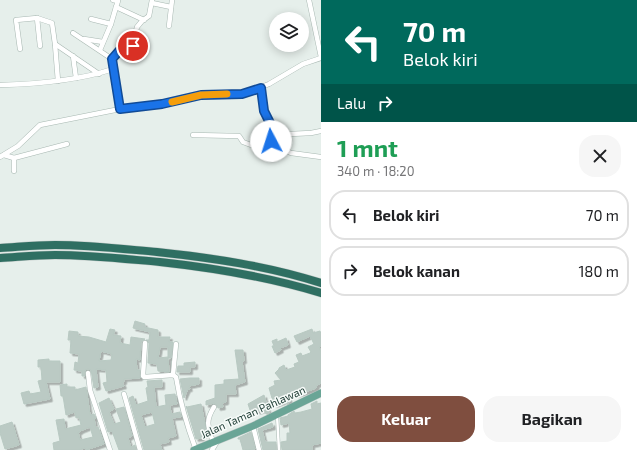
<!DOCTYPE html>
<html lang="id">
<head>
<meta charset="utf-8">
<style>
	:root { --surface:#fff; --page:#f6f6f6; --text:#202124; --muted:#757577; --line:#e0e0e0; --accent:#7f4e3f }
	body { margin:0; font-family:"Exo 2",sans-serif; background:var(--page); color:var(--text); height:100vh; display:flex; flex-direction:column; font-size:15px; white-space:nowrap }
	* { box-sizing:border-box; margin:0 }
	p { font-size:13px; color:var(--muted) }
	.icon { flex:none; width:22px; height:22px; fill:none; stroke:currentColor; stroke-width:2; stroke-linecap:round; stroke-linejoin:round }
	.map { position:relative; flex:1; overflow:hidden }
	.details { display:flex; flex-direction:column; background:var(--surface); width:316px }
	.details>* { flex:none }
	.banner { background:#00695c; color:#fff; overflow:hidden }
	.controls { position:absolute; left:269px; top:12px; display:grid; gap:8px }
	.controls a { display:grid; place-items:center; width:40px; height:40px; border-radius:50%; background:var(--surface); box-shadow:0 2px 10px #0003; font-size:20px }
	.pin { position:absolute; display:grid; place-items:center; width:34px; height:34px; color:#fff; margin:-17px; border:2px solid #fff; border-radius:50%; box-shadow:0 1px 4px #0007 }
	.me { position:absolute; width:44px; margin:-22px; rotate:355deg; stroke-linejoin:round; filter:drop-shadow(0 0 3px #0008) }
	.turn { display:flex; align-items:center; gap:14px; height:84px; padding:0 16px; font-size:18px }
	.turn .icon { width:52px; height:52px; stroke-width:2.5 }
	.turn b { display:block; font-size:28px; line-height:34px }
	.then { display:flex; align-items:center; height:38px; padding:0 16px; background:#0003; gap:8px; font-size:15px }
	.round { display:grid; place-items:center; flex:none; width:42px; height:42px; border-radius:16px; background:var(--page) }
	.headline { display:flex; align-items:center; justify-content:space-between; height:68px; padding:0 16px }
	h1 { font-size:24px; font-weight:700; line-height:30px; color:#1e9e55 }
	.cta { display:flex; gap:8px; margin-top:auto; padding:8px 16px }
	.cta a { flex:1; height:46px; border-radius:16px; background:var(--accent); color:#fff; font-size:16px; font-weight:700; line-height:46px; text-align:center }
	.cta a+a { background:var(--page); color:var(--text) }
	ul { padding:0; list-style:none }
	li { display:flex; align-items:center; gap:12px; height:50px; margin:0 8px 6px; padding:0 8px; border:2px solid var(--line); border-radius:16px }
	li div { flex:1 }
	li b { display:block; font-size:15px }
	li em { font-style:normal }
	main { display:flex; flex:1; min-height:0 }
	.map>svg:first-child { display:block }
	.building { fill:#bbcac4; stroke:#b8c9c2; fill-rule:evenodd; filter:url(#shadow) }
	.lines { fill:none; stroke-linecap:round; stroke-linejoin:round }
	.lane-casing { stroke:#a8b8b2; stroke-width:3.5 }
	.street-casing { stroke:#a8b8b2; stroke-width:5.5 }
	.primary-casing { stroke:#c2cac8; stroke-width:8 }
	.highway-casing { stroke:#c2cac8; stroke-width:9 }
	.lane { stroke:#fff; stroke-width:2.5 }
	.street { stroke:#fff; stroke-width:4.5 }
	.primary { stroke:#6aa596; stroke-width:7 }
	.highway { stroke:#2f6f62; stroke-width:8 }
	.route-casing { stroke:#114b97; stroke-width:10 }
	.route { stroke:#1a73e8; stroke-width:7 }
	.slow { stroke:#f59e0b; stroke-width:7 }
	.labels { text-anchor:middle; stroke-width:3; stroke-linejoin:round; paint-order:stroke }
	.street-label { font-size:11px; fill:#24423a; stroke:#f7fbf9 }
</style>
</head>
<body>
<main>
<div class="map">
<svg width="321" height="450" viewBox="0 0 321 450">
	<defs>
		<filter id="shadow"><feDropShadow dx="2.5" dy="2.5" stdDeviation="0" flood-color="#0004"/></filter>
	</defs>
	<rect width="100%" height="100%" fill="#e6efeb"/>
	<g class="building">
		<polygon points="135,321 145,324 144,327 158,330 158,337 170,337 169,342 173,342 171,358 168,358 168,347 160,347 158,358 168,357 169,372 158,371 157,364 148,363 149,343 146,340 149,340 150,332 133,328"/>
		<path d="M110 329 115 330 113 335 121 336 120 343 130 345 131 337 145 339 141 342 140 360 136 359 137 370H140V378L124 379V382H122L124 386 106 391 103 383 107 382 106 370 96 369 98 387 94 388 91 370 88 369 85 370V376H82V371L74 370 75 362 78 363 79 354 70 353 71 340H68L69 331 78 332V336L89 337 106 342ZM101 351 112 354 111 360 99 361Z"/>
		<polygon points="312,329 313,333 320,331 321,334 321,346 319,347 321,352 321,383 317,385 316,388 311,390 296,395 295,393 288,395 290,402 286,404 285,401 274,405 269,388 275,385 274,381 281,380 275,373 279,369 279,368 284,365 286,370 295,367 294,364 299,362 296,355 301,353 302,356 310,353 311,352 308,347 314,344 310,336 297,342 294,336"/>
		<polygon points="286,338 288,345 280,348 281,350 275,353 272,346 274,346 272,341 277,339 277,342"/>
		<polygon points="235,350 243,350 244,361 242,361 245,382 235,385 236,394 226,394 226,402 222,403 223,407 218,408 217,405 214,403 206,405 206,401 215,398 215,385 224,384 224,380 239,379"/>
		<polygon points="49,359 49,361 60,361 60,382 46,382 50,399 24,404 21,393 29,391 30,394 41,392 38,381 42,380 41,367 38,367 38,360"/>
		<polygon points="195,362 195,367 190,367 190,372 177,372 178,366 184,366 184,363"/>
		<polygon points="190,378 199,378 199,384 189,386 190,389 188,389 184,398 180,379"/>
		<path d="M162 380V387H154L156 407 166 405 165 395 175 394 177 404 170 405 171 414 180 412 181 417 172 418 176 436 168 438 169 442 160 444 162 450H144L129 398 133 396 136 405 148 401 146 388 148 387 147 381ZM152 412 155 424 145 427 141 415Z"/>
		<path d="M67 384V387H75V390L86 387 90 415 94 414 96 418 94 419 96 428 98 427 104 444 86 450 85 448 79 450H54L53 443 60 441 56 420 64 419 65 429 81 425 79 417 76 418 75 412 66 415 63 396H61L60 385ZM90 427 93 437 80 440 78 432H80V431Z"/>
		<polygon points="264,395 269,413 266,414 264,410 251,413 248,404"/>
		<polygon points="109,398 114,409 109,412 114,424 121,422 116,409 124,407 132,436 128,438 131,447 135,445 136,450 119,450 112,431 108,432 99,403"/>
		<polygon points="317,401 317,404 321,403 321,443 312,445 312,450 282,450 281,442 287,441 287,433 290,433 289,423 281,425 280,418 288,416 288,415 294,411 295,413 301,412 312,409 311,404"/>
		<polygon points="201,404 207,434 201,436 202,438 196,439 186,406 187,407"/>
		<polygon points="12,422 19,445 5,449 0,433 0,426"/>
		<polygon points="272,423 273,427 262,430 265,442 276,442 276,450 263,450 258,429"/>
		<polygon points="251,432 255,449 243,450 240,439 238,439 238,438"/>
	</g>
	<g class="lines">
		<defs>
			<polyline id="lane" points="277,415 279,450"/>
			<g id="street">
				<polyline points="113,0 118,1 116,7"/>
				<polyline points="309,0 321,57"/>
				<polyline points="152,3 171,7"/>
				<polyline points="37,18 40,46"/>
				<polyline points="91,19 111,24"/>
				<polyline points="169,26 172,0"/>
				<polyline points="73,33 112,59 120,109"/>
				<polyline points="84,39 103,42"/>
				<polyline points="55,44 58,81"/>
				<polyline points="20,49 16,20 37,18 52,23 55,44 99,74"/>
				<polyline points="100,50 111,24 116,7 144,20"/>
				<polyline points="73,56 76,78"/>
				<polyline points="112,59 119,51 132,47 137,27 142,21 149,16 152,0"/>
				<path d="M0 85C38 84 77 81 113 69"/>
				<polyline points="261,88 264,111 270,123 270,135 311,133 321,131"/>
				<polyline points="193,135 239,136 243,142 251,145 280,148 291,153 321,157"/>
				<polyline points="270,135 271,147"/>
				<polyline points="4,155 14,158 67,144"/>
				<polyline points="0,157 18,146 40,125 120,109 162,104 201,95 230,95 246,93 269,84 303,64 321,58"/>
				<polyline points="14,158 14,171"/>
				<path d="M145 343 143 376 144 377 173 375 176 377C180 402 187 426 196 450"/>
				<polyline points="88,373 90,390 110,450"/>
				<polyline points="173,375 176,344"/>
				<polyline points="124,394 140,450"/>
				<polyline points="253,426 259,450"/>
				<path d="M213 442C208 427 205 421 214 407"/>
				<polyline points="212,450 218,440"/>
			</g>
			<polyline id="primary" points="194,450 253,426 321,393"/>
			<g id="highway">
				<path d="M0 248C18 247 36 245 55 245 89 245 123 249 157 252 213 258 268 266 321 283"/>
				<path d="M0 258C18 257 36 255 55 255 90 255 125 259 160 262 215 268 269 277 321 293"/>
			</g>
		</defs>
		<use href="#lane" class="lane-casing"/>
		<use href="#street" class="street-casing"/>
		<use href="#primary" class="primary-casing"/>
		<use href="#highway" class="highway-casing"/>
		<use href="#lane" class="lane"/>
		<use href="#street" class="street"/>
		<use href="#primary" class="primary"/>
		<use href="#highway" class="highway"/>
	</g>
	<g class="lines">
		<defs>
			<polyline id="route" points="133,46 131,49 119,51 112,59 120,109 162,104 201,95 242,94 261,88 264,111 270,123 271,141"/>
		</defs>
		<use href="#route" class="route-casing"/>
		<use href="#route" class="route"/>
		<polyline class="slow" points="172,102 201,95 227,94"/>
	</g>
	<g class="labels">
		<g class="street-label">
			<text transform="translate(253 412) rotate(-24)" y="4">Jalan Taman Pahlawan</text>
		</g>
	</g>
</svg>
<div class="controls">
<a><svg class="icon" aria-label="layers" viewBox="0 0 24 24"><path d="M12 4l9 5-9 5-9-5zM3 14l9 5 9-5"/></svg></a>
</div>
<div class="pin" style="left:133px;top:46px;background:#d93025"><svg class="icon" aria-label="arrive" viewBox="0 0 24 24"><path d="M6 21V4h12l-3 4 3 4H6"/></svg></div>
<svg class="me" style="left:271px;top:141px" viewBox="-20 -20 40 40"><circle r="19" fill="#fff"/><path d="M0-13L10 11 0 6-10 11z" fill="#1a73e8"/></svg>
</div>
<section class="details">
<div class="banner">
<div class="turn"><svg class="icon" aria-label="left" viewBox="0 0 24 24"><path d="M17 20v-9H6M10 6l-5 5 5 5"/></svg><div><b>70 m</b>Belok kiri</div></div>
<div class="then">Lalu<svg class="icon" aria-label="right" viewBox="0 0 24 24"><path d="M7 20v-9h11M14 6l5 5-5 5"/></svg></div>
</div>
<div class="headline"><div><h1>1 mnt</h1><p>340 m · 18:20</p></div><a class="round"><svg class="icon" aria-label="close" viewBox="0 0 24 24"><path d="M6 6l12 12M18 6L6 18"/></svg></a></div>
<ul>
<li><svg class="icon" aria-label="left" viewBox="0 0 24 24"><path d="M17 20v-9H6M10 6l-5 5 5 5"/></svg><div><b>Belok kiri</b></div><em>70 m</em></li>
<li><svg class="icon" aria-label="right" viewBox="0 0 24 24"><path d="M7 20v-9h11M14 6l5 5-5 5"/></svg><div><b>Belok kanan</b></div><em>180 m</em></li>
</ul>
<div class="cta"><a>Keluar</a><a>Bagikan</a></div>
</section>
</main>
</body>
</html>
